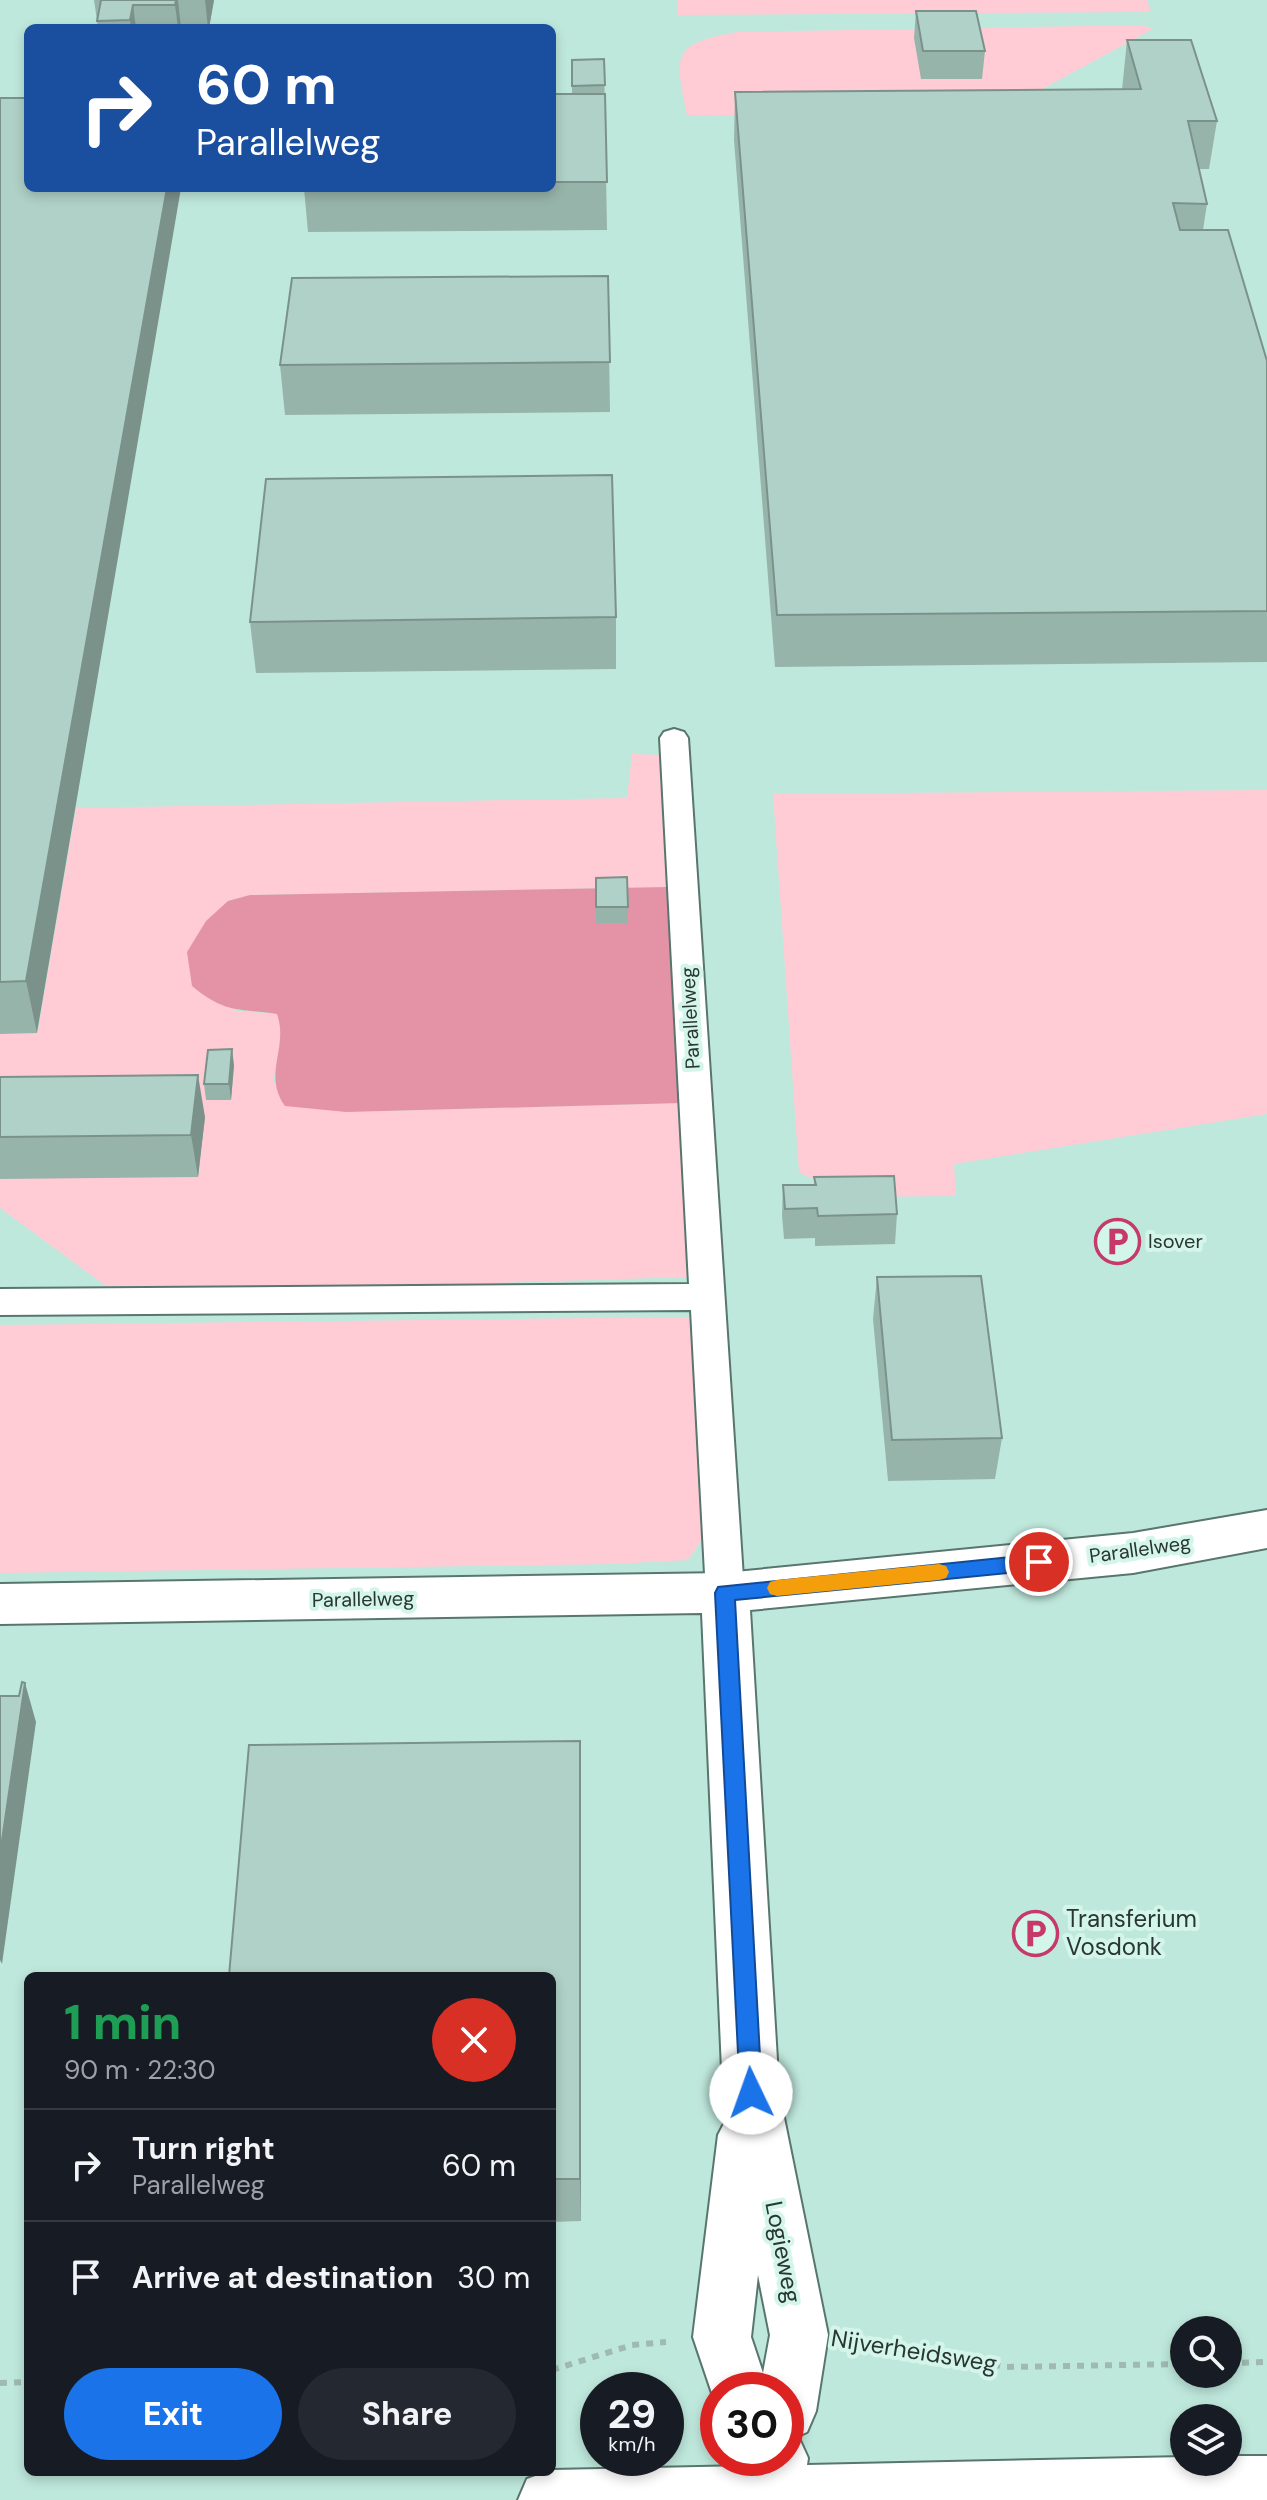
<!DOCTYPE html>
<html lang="en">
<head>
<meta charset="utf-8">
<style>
	:root { --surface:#171b24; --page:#242831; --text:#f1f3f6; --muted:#9ea1a6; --line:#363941; --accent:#1a73e8 }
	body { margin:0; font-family:"DM Sans",sans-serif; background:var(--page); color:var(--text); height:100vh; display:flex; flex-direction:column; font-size:30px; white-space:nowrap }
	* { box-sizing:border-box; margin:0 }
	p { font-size:26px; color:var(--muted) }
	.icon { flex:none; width:44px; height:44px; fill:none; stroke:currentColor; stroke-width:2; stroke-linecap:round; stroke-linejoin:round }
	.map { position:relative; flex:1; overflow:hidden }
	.panel { position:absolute; left:24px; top:1972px; width:532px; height:504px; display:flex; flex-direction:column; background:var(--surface); border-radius:12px; box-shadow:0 4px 12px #0003 }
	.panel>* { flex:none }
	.hud { position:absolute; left:24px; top:24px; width:532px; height:168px; border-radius:12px; box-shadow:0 4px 12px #0003; background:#1a4fa0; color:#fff; overflow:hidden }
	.tools { position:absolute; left:1170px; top:2316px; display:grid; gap:16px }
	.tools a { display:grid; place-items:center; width:72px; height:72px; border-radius:50%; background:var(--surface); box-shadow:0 4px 12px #0003; font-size:40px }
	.speed { position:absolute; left:580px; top:2372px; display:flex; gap:16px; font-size:40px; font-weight:700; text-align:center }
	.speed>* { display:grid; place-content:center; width:104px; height:104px; border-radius:50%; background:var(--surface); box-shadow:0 4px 12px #0003; line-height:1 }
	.speed small { font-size:20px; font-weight:400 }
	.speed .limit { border:12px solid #d22; background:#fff; color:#111 }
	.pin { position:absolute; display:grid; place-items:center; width:68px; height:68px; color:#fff; margin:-34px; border:4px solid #fff; border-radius:50%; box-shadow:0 2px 8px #0007 }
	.me { position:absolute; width:88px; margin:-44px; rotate:357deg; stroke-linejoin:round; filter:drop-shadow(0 0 6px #0008) }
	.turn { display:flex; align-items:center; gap:28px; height:168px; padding:0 40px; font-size:36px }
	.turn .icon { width:104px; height:104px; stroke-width:2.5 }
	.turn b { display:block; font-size:56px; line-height:68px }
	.round { display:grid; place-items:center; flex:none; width:84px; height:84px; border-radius:42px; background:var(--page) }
	.overview { display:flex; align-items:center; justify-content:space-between; height:136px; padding:0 40px }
	h1 { font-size:48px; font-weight:800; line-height:60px; color:#1e9e55 }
	.button { display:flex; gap:16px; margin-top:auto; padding:16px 40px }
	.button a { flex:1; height:92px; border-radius:48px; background:var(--accent); color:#fff; font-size:32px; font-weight:800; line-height:92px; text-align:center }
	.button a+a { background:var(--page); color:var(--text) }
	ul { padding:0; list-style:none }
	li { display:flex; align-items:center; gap:24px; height:112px; padding:0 40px; border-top:2px solid var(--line) }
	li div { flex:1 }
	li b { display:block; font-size:30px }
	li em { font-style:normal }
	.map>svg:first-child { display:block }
	.built { fill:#bfe8dc; fill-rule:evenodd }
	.green { fill:#ffcbd5 }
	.forest { fill:#e393a5 }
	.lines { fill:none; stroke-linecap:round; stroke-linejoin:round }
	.lane-casing { stroke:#58766d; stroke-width:4 }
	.street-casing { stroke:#58766d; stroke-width:4 }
	.path { stroke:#9fbab1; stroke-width:6; stroke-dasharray:7 7; stroke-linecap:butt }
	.lane { fill:#fff; fill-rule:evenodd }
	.street { fill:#fff; fill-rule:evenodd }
	.wall { fill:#97b4ab }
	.shaded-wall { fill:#7b928b }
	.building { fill:#b0d1c7; stroke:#7b928b; stroke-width:2 }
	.route { fill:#1a73e8; stroke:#114b97; stroke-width:2 }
	.slow { fill:#f59e0b }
	.labels { text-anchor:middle; stroke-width:8; stroke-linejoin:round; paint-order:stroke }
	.street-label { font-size:20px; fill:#293632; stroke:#d3f5ea }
	.poi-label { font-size:20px; fill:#293632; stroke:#d3f5ea; text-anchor:start }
	.near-poi-label { font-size:24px; fill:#293632; stroke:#d3f5ea; text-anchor:start }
	.near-street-label { font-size:24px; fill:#293632; stroke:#d3f5ea }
</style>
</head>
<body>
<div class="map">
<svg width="1267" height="2500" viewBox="0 0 1267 2500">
	<rect width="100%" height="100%" fill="#d3f5ea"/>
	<path class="built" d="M0 0H1267V2500H0ZM28 28H552V188H28ZM28 1976H552V2472H28ZM1184 2330H1228V2374H1184ZM598 2390H666V2458H598ZM718 2390H786V2458H718ZM1184 2418H1228V2462H1184Z"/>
	<g class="green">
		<polygon points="677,0 1147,0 1151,12 677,15"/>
		<path d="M1143 25 1153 29 1013 105 965 116 687 115C674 53 672 44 737 32Z"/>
		<polygon points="632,754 662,755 669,887 250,895 228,901 206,921 235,1011 277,1014 283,1029 273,1082 346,1112 681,1103 689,1277 423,1285 106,1286 0,1208 0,1031 38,1030 76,808 627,798"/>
		<polygon points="1267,790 1267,1114 954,1164 956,1196 848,1197 799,1172 773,794"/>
		<polygon points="691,1317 704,1520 701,1541 688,1560 613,1564 0,1573 0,1325"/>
	</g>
	<path class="forest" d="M669 887 681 1103 346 1112 285 1106C262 1074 289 1048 277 1014 237 1008 226 1014 192 986L187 952 206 921 228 901 250 895Z"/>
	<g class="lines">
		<defs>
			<polygon id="lane" points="674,729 684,732 688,738 744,1593 738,1604 725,1608 712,1604 706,1593 691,1310 0,1315 0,1289 689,1284 660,738 664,732"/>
			<path id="street" d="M1267 1510V1548L1133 1573 750 1610 779 2093 828 2335 816 2411 807 2432 798 2436 808 2458 807 2465 1184 2457V2462H1228V2456H1267V2500H518L527 2479 552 2470 747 2466 748 2458H786V2390H718V2411L693 2337 718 2135 728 2116 723 2093 702 1613 0 1624V1584L725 1573 1133 1533ZM758 2275 770 2335 763 2373 751 2337Z"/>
		</defs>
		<use href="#lane" class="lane-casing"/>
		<use href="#street" class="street-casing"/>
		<g class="path">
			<polyline points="856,2337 1006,2367 1184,2364"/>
			<polyline points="1228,2363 1267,2362"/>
			<polyline points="552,2370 632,2345 666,2342"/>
			<polyline points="0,2383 28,2382"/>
		</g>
		<use href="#lane" class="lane"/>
		<use href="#street" class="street"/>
	</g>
	<g class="wall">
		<polygon points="94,0 214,0 209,28 98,28"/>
		<polygon points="916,11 985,51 982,79 921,79 914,38"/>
		<polygon points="1127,40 1217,121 1209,169 1199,169 1207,204 1203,230 1267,361 1267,662 775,667 734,140 735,92 1122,90"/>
		<polygon points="604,59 607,230 308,232 304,188 552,188 552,94 572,94 572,60"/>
		<polygon points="0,98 37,1033 0,1034"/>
		<polygon points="608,276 610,412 285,415 280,365"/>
		<polygon points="616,617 616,669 256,673 250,622"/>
		<polygon points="627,877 628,923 596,923 596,878"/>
		<polygon points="234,1065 231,1100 206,1100 204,1084"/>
		<polygon points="0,1077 205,1117 198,1177 0,1179"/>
		<polygon points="814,1177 897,1214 895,1244 815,1246 815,1238 784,1239 782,1215 783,1185 814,1185"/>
		<polygon points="877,1277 1002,1438 995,1479 888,1481 873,1319"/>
		<polygon points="580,1741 581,1788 581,2221 552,2222 552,1976"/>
	</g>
	<g class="shaded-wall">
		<polygon points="176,0 178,0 181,28 178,28 175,5"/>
		<polygon points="205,0 214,0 209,28 208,28"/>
		<polygon points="133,5 136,28 131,28 130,20"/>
		<polygon points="167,188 181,188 37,1033 26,981"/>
		<polygon points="232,1049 234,1065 231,1100 229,1084"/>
		<polygon points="198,1075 205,1117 198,1177 191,1135"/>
		<polygon points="25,1683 36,1722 2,1964 0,1960 0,1854"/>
		<polygon points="580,1741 581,1788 581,2221 580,2179"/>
	</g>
	<g class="building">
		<polygon points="101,0 176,0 175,5 133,5 130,20 97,21"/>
		<polygon points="916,11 976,11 985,51 923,51"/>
		<polygon points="1127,40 1191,40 1217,121 1188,121 1207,204 1173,203 1180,230 1228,230 1267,361 1267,611 777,615 735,92 1141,89"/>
		<polygon points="604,59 605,85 572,86 572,60"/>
		<polygon points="552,94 605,94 607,182 552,182"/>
		<polygon points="0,98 28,98 28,188 167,188 26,981 0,982"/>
		<polygon points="608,276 610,362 280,365 292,278"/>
		<polygon points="612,475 616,617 250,622 266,479"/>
		<polygon points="627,877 628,907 596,907 596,878"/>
		<polygon points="232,1049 229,1084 204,1084 208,1050"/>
		<polygon points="198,1075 191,1135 0,1137 0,1077"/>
		<polygon points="894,1176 897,1214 818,1216 817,1208 785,1209 783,1185 816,1185 814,1177"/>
		<polygon points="981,1276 1002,1438 892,1440 877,1277"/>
		<polygon points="22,1682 25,1683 0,1854 0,1696 19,1696"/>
		<polygon points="580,1741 580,2179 552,2179 552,1976 229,1976 249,1745"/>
	</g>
	<polygon class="route" points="1039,1554 1046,1556 1049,1562 1046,1568 1039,1570 735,1600 762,2093 759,2100 751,2103 743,2100 740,2093 715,1593 718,1587"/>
	<polygon class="slow" points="939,1564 946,1566 949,1572 946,1578 939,1580 777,1596 770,1594 767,1588 770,1582 777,1580"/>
	<defs>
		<symbol id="parking-ring" viewBox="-11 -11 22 22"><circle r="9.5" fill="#d3f5ea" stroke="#c73968" stroke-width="1.5"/><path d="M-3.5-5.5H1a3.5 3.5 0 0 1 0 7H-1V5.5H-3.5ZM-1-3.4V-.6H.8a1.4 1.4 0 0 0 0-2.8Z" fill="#c73968"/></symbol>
	</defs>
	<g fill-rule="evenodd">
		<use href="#parking-ring" x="1092" y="1216" width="51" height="51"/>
		<use href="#parking-ring" x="1010" y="1908" width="51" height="51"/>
	</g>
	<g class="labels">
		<g class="street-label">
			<text transform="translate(690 1018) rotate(-93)" y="7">Parallelweg</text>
			<text transform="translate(1140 1549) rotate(-8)" y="7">Parallelweg</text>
			<text transform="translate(363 1599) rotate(-1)" y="7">Parallelweg</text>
		</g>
		<g class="poi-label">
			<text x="1148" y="1248">Isover</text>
		</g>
		<g class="near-poi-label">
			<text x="1066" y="1927">Transferium<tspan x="1066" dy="28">Vosdonk</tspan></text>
		</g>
		<g class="near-street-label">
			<text transform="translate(783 2252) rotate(79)" y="8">Logieweg</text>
			<text transform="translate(914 2351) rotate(9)" y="8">Nijverheidsweg</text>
		</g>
	</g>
</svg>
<div class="tools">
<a><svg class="icon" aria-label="search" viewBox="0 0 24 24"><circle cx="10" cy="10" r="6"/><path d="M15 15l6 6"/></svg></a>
<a><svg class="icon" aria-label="layers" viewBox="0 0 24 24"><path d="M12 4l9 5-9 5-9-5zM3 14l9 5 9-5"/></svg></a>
</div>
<div class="speed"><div>29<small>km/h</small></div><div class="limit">30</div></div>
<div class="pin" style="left:1039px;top:1562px;background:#d93025"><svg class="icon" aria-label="arrive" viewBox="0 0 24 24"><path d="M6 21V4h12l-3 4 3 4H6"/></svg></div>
<svg class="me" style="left:751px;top:2093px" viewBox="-20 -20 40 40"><circle r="19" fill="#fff"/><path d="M0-13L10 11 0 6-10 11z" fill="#1a73e8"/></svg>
<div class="hud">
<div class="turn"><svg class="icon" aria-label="right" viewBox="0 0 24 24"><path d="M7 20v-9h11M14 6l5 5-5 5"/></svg><div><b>60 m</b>Parallelweg</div></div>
</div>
<section class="panel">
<div class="overview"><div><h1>1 min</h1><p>90 m · 22:30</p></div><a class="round" style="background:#d93025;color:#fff"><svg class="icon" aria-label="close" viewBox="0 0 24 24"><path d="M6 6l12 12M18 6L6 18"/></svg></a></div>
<ul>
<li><svg class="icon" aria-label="right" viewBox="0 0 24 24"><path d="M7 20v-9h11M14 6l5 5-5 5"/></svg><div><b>Turn right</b><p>Parallelweg</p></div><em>60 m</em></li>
<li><svg class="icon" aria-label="arrive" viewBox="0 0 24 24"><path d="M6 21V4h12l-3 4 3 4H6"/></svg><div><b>Arrive at destination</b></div><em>30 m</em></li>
</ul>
<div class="button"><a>Exit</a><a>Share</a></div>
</section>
</div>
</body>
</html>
